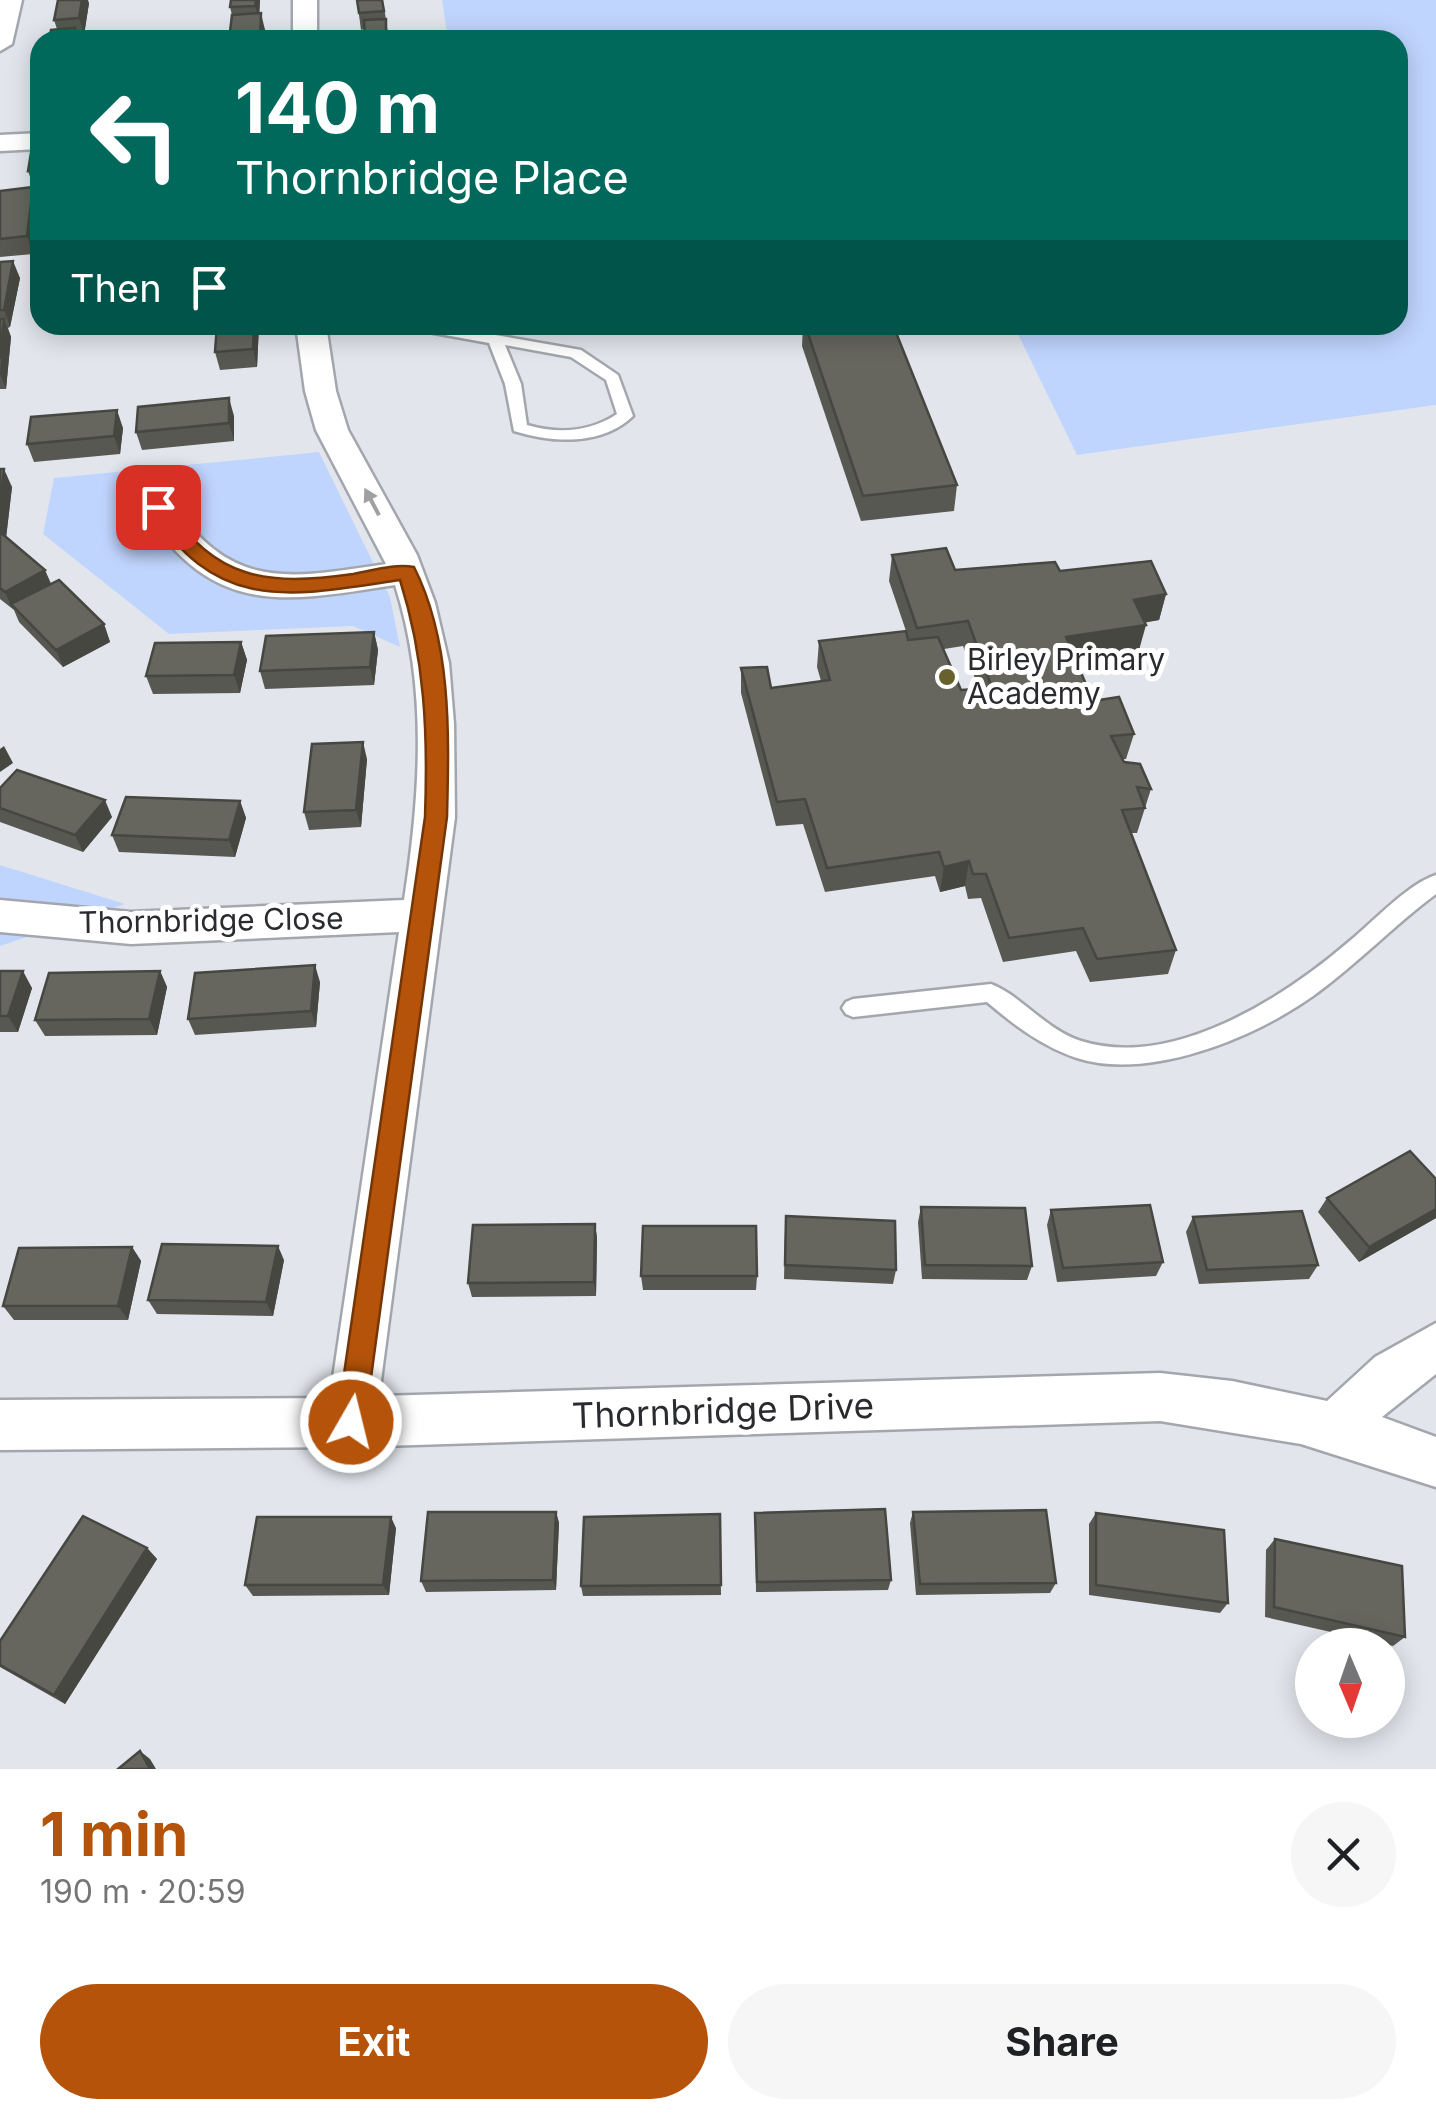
<!DOCTYPE html>
<html lang="en">
<head>
<meta charset="utf-8">
<style>
	:root { --surface:#fff; --page:#f6f6f6; --text:#202124; --muted:#757577; --accent:#b45309 }
	body { margin:0; font-family:Inter,sans-serif; background:var(--page); color:var(--text); height:100vh; display:flex; flex-direction:column; font-size:38px; white-space:nowrap }
	* { box-sizing:border-box; margin:0 }
	p { font-size:32px; color:var(--muted) }
	.icon { flex:none; width:55px; height:55px; fill:none; stroke:currentColor; stroke-width:2; stroke-linecap:round; stroke-linejoin:round }
	.map { position:relative; height:1769px; overflow:hidden }
	.details { display:flex; flex-direction:column; background:var(--surface); flex:1 }
	.details>* { flex:none }
	.hud { position:absolute; left:30px; top:30px; width:1378px; height:305px; border-radius:30px; box-shadow:0 5px 25px #0003; background:#00695c; color:#fff; overflow:hidden }
	.needle { width:65px; rotate:178deg }
	.fabs { position:absolute; left:1295px; top:1628px; display:grid; gap:20px }
	.fabs a { display:grid; place-items:center; width:110px; height:110px; border-radius:50%; background:var(--surface); box-shadow:0 5px 25px #0003; font-size:50px }
	.pin { position:absolute; display:grid; place-items:center; width:85px; height:85px; color:#fff; margin:-42px; border-radius:20px; box-shadow:0 5px 15px #0006 }
	.me { position:absolute; width:110px; margin:-55px; rotate:8deg; stroke-linejoin:round; filter:drop-shadow(0 0 8px #0008) }
	.turn { display:flex; align-items:center; gap:35px; height:210px; padding:0 40px; font-size:45px }
	.turn .icon { width:130px; height:130px; stroke-width:2.5 }
	.turn b { display:block; font-size:70px; line-height:85px }
	.then { display:flex; align-items:center; height:95px; padding:0 40px; background:#0003; gap:20px; font-size:38px }
	.round { display:grid; place-items:center; flex:none; width:105px; height:105px; border-radius:52px; background:var(--page) }
	.overview { display:flex; align-items:center; justify-content:space-between; height:170px; padding:0 40px }
	h1 { font-size:60px; font-weight:700; line-height:75px; color:var(--accent) }
	.cta { display:flex; gap:20px; margin-top:auto; padding:20px 40px }
	.cta a { flex:1; height:115px; border-radius:60px; background:var(--accent); color:#fff; font-size:40px; font-weight:700; line-height:115px; text-align:center }
	.cta a+a { background:var(--page); color:var(--text) }
	.map>svg:first-child { display:block }
	.green { fill:#c0d5fe }
	.lines { fill:none; stroke-linecap:round; stroke-linejoin:round }
	.lane-casing { stroke:#a3a7ad; stroke-width:5 }
	.street-casing { stroke:#a3a7ad; stroke-width:5 }
	.lane { fill:#fff; fill-rule:evenodd }
	.street { fill:#fff; fill-rule:evenodd }
	.wall { fill:#585852; fill-rule:evenodd }
	.shaded-wall { fill:#474742 }
	.building { fill:#66665f; stroke:#474742; stroke-width:2.5 }
	.oneway { fill:#9fa0a1 }
	.route { fill:#b45309; stroke:#753606; stroke-width:2.5 }
	.poi-dot { fill:#68602d; stroke:#fff; stroke-width:4 }
	.labels { text-anchor:middle; stroke-width:10; stroke-linejoin:round; paint-order:stroke }
	.poi-label { font-size:30px; fill:#2a2b2e; stroke:#fff; text-anchor:start }
	.street-label { font-size:30px; fill:#2a2b2e; stroke:#fff }
	.near-street-label { font-size:35px; fill:#2a2b2e; stroke:#fff }
</style>
</head>
<body>
<div class="map">
<svg width="1436" height="1769" viewBox="0 0 1436 1769">
	<rect width="100%" height="100%" fill="#e2e6ec"/>
	<g class="green">
		<polygon points="442,0 1436,0 1436,405 1077,455 1014,326 1004,325 1398,325 1398,40 448,40"/>
		<polygon points="319,452 390,597 400,647 353,626 169,634 43,534 54,478"/>
		<polygon points="0,865 125,904 0,946"/>
	</g>
	<g class="lines">
		<defs>
			<g id="lane">
				<path d="M405 325H438L581 350 618 375 633 416C602 446 553 443 514 431L505 384 489 343 412 329ZM505 345 571 357 606 380 617 414C590 432 558 434 527 425L521 384Z"/>
				<path d="M1436 875V894C1393 926 1356 965 1313 996 1254 1038 1149 1081 1077 1058 1043 1047 1014 1025 987 1002L853 1017 846 1014 842 1008 846 1002 853 999 991 984C1019 994 1046 1030 1081 1041 1173 1070 1285 997 1351 940 1374 921 1408 884 1436 875Z"/>
			</g>
			<g id="street">
				<polygon points="0,0 22,0 12,44 0,51"/>
				<rect x="293" y="0" width="24" height="40"/>
				<polygon points="40,133 40,149 0,151 0,135"/>
				<path d="M296 325H326L336 391 348 430 417 555 435 603 449 663 454 724 455 817 379 1396 1160 1373 1232 1381 1327 1401 1375 1357 1436 1323V1374L1382 1417 1436 1437V1487L1301 1444 1160 1421 351 1447 0 1450V1400L330 1398 399 932 131 944 0 932V900L131 912 404 900C420 795 428 687 395 585 282 603 211 617 142 507L146 499H170C231 593 290 578 386 564L316 430 305 391Z"/>
			</g>
		</defs>
		<use href="#lane" class="lane-casing"/>
		<use href="#street" class="street-casing"/>
		<use href="#lane" class="lane"/>
		<use href="#street" class="street"/>
	</g>
	<g class="wall">
		<polygon points="260,0 259,14 265,30 264,40 229,40 232,15 230,7"/>
		<polygon points="357,0 383,0 389,40 365,40 364,29 361,30"/>
		<polygon points="89,3 84,35 78,35 79,40 49,40 57,29 54,20"/>
		<polygon points="40,152 40,188 34,188 28,171"/>
		<polygon points="0,191 39,205 33,254 0,257"/>
		<polygon points="0,262 20,278 10,327 8,328 11,337 6,389 0,389"/>
		<polygon points="217,325 259,325 257,367 220,370 215,352"/>
		<polygon points="803,325 893,325 957,485 954,511 861,521 802,346"/>
		<polygon points="234,416 234,441 142,450 136,432"/>
		<polygon points="123,428 120,454 34,462 27,444"/>
		<polygon points="0,469 12,487 6,538 51,584 104,624 110,642 63,667 19,622 14,610 0,599"/>
		<path d="M892 555 955 570 1060 571 1166 594 1159 620 1145 622 1139 650 1076 660 1093 701 1134 734 1126 759H1122L1151 789 1137 833H1131L1176 950 1168 974 1090 982 1076 951 1003 962 981 898 968 899 965 886 940 892 935 876 825 892 803 824 776 826 741 693V668L771 688 821 681 817 667 819 641 906 631 889 581ZM963 646 979 689 961 690 944 649Z"/>
		<polygon points="374,632 378,650 374,685 265,689 260,671"/>
		<polygon points="241,642 247,660 240,693 153,694 146,676"/>
		<polygon points="367,759 361,827 309,830 304,812"/>
		<polygon points="0,788 112,817 83,852 0,822"/>
		<polygon points="240,801 246,818 235,857 119,852 112,835"/>
		<polygon points="0,971 32,988 18,1032 0,1032"/>
		<polygon points="160,971 167,987 157,1035 45,1036 35,1020"/>
		<polygon points="320,982 316,1027 195,1035 188,1019"/>
		<polygon points="1436,1179 1436,1218 1359,1262 1318,1212 1327,1198"/>
		<polygon points="921,1207 1032,1266 1027,1280 922,1279 918,1222"/>
		<polygon points="1051,1210 1163,1262 1156,1276 1057,1282 1047,1225"/>
		<polygon points="1193,1217 1318,1265 1309,1279 1199,1284 1186,1232"/>
		<polygon points="595,1224 597,1238 596,1296 472,1297 468,1283"/>
		<polygon points="785,1230 896,1270 893,1284 784,1279"/>
		<polygon points="132,1247 141,1261 128,1320 14,1320 3,1306"/>
		<polygon points="284,1260 273,1316 157,1314 148,1300"/>
		<polygon points="641,1276 757,1276 756,1290 643,1290"/>
		<polygon points="556,1512 559,1523 556,1590 426,1592 421,1581"/>
		<polygon points="913,1512 1056,1583 1050,1593 916,1595 910,1523"/>
		<polygon points="755,1513 891,1580 888,1590 756,1592"/>
		<polygon points="1096,1513 1228,1603 1220,1613 1089,1595 1089,1524"/>
		<polygon points="720,1514 721,1595 583,1596 581,1586"/>
		<polygon points="396,1528 389,1595 253,1596 245,1585"/>
		<polygon points="1275,1539 1405,1637 1393,1646 1265,1617 1266,1550"/>
		<polygon points="147,1548 157,1559 65,1704 0,1667 0,1641"/>
	</g>
	<g class="shaded-wall">
		<polygon points="82,0 88,0 89,3 84,35 79,18"/>
		<polygon points="256,0 260,0 259,22 255,6"/>
		<polygon points="261,13 265,30 264,40 260,40"/>
		<polygon points="33,187 39,205 33,254 27,236"/>
		<polygon points="13,261 20,278 10,327 4,310"/>
		<polygon points="4,319 11,337 6,389 0,374"/>
		<polygon points="254,325 259,325 257,367 253,349"/>
		<polygon points="229,398 234,416 234,441 229,423"/>
		<polygon points="117,410 123,428 120,454 114,436"/>
		<polygon points="4,469 12,487 6,538 0,539 0,508"/>
		<polygon points="45,570 53,588 11,604 13,610 5,592"/>
		<polygon points="1166,594 1159,620 1127,626 1134,600"/>
		<polygon points="104,624 110,642 63,667 56,650"/>
		<polygon points="1146,625 1139,650 1060,662 1066,637"/>
		<polygon points="374,632 378,650 374,685 370,667"/>
		<polygon points="241,642 247,660 240,693 234,675"/>
		<polygon points="363,742 367,759 361,827 356,810"/>
		<polygon points="4,746 13,763 0,772 0,749"/>
		<polygon points="105,800 112,817 83,852 75,835"/>
		<polygon points="240,801 246,818 235,857 229,840"/>
		<polygon points="969,861 965,886 940,892 944,867"/>
		<polygon points="315,965 320,982 316,1027 311,1011"/>
		<polygon points="23,971 32,988 18,1032 8,1016"/>
		<polygon points="160,971 167,987 157,1035 149,1019"/>
		<polygon points="1436,1209 1436,1218 1359,1262 1369,1247"/>
		<polygon points="595,1224 597,1238 596,1296 594,1282"/>
		<polygon points="278,1246 284,1260 273,1316 266,1302"/>
		<polygon points="132,1247 141,1261 128,1320 118,1306"/>
		<polygon points="556,1512 559,1523 556,1590 553,1580"/>
		<polygon points="391,1517 396,1528 389,1595 383,1585"/>
		<polygon points="147,1548 157,1559 65,1704 54,1695"/>
		<polygon points="140,1751 150,1759 156,1769 150,1769"/>
	</g>
	<g class="building">
		<polygon points="58,0 82,0 79,18 54,20"/>
		<polygon points="231,0 256,0 255,6 230,7"/>
		<polygon points="357,0 382,0 384,11 359,13"/>
		<polygon points="261,13 260,40 229,40 232,15"/>
		<polygon points="386,19 386,40 365,40 364,20"/>
		<polygon points="75,28 73,40 49,40 51,30"/>
		<polygon points="40,152 40,170 28,171 31,153"/>
		<polygon points="33,187 27,236 0,239 0,191"/>
		<polygon points="13,261 4,310 0,310 0,262"/>
		<polygon points="0,319 4,319 0,359"/>
		<polygon points="217,325 254,325 253,349 215,352"/>
		<polygon points="805,325 893,325 957,485 863,496"/>
		<polygon points="229,398 229,423 136,432 138,407"/>
		<polygon points="117,410 114,436 27,444 31,417"/>
		<polygon points="0,469 4,469 0,508"/>
		<polygon points="0,532 45,570 5,592 0,588"/>
		<polygon points="946,548 955,570 1055,562 1060,571 1151,561 1166,594 1134,600 1146,625 1066,637 1093,701 1119,697 1134,734 1111,736 1124,762 1140,764 1151,789 1137,787 1145,808 1122,810 1176,950 1097,959 1083,928 1009,938 986,874 973,874 969,861 944,867 939,852 827,868 805,799 777,802 741,668 767,667 771,688 830,680 819,641 906,631 908,640 938,637 961,690 992,688 968,621 917,628 892,555"/>
		<polygon points="59,580 104,624 56,650 11,604"/>
		<polygon points="374,632 370,667 260,671 266,636"/>
		<polygon points="241,642 234,675 146,676 155,643"/>
		<polygon points="363,742 356,810 304,812 312,744"/>
		<polygon points="17,770 105,800 75,835 0,808 0,788"/>
		<polygon points="126,797 240,801 229,840 112,835"/>
		<polygon points="315,965 311,1011 188,1019 195,973"/>
		<polygon points="0,971 23,971 8,1016 0,1016"/>
		<polygon points="160,971 149,1019 35,1020 49,973"/>
		<polygon points="1410,1151 1436,1179 1436,1209 1369,1247 1327,1198"/>
		<polygon points="1150,1205 1163,1262 1063,1268 1051,1210"/>
		<polygon points="921,1207 1025,1208 1032,1266 925,1265"/>
		<polygon points="1302,1211 1318,1265 1207,1270 1193,1217"/>
		<polygon points="786,1216 895,1221 896,1270 785,1265"/>
		<polygon points="595,1224 594,1282 468,1283 473,1225"/>
		<polygon points="643,1226 756,1226 757,1276 641,1276"/>
		<polygon points="162,1244 278,1246 266,1302 148,1300"/>
		<polygon points="132,1247 118,1306 3,1306 19,1248"/>
		<polygon points="885,1509 891,1580 757,1582 755,1513"/>
		<polygon points="1046,1510 1056,1583 920,1584 913,1512"/>
		<polygon points="428,1512 556,1512 553,1580 421,1581"/>
		<polygon points="1096,1513 1224,1530 1228,1603 1096,1585"/>
		<polygon points="720,1514 721,1585 581,1586 584,1517"/>
		<polygon points="83,1516 147,1548 54,1695 0,1665 0,1641"/>
		<polygon points="257,1517 391,1517 383,1585 245,1585"/>
		<polygon points="1275,1539 1402,1566 1405,1637 1274,1607"/>
		<polygon points="140,1751 150,1769 118,1769"/>
	</g>
	<defs><path id="oneway-solid" d="M-6-.8H1V-3.2L6.5 0L1 3.2V.8H-6Z" transform="scale(2.5)"/></defs>
	<use class="oneway" href="#oneway-solid" transform="translate(372 502) rotate(-118)"/>
	<path class="route" d="M158 501 165 503C215 581 268 586 353 574 371 571 395 563 414 567 452 642 449 735 447 817L365 1422 361 1431 351 1436 341 1431 337 1422 425 817C428 734 425 659 400 580 291 596 217 615 149 507Z"/>
	<circle class="poi-dot" cx="947" cy="677" r="10"/>
	<g class="labels">
		<g class="poi-label">
			<text x="967" y="670">Birley Primary<tspan x="967" dy="34">Academy</tspan></text>
		</g>
		<g class="street-label">
			<text transform="translate(211 921) rotate(-1)" y="10">Thornbridge Close</text>
		</g>
		<g class="near-street-label">
			<text transform="translate(723 1411) rotate(-2)" y="12">Thornbridge Drive</text>
		</g>
	</g>
</svg>
<div class="fabs">
<a><svg class="needle" viewBox="-14 -14 28 28"><path d="M0-13l5 13h-10z" fill="#e53935"/><path d="M0 13l5-13h-10z" fill="#757577"/></svg></a>
</div>
<div class="pin" style="left:158px;top:507px;background:#d93025"><svg class="icon" aria-label="arrive" viewBox="0 0 24 24"><path d="M6 21V4h12l-3 4 3 4H6"/></svg></div>
<svg class="me" style="left:351px;top:1422px" viewBox="-20 -20 40 40"><circle r="17" fill="#b45309" stroke="#fff" stroke-width="3"/><path d="M0-11L8 9 0 5-8 9z" fill="#fff"/></svg>
<div class="hud">
<div class="turn"><svg class="icon" aria-label="left" viewBox="0 0 24 24"><path d="M17 20v-9H6M10 6l-5 5 5 5"/></svg><div><b>140 m</b>Thornbridge Place</div></div>
<div class="then">Then<svg class="icon" aria-label="arrive" viewBox="0 0 24 24"><path d="M6 21V4h12l-3 4 3 4H6"/></svg></div>
</div>
</div>
<section class="details">
<div class="overview"><div><h1>1 min</h1><p>190 m · 20:59</p></div><a class="round"><svg class="icon" aria-label="close" viewBox="0 0 24 24"><path d="M6 6l12 12M18 6L6 18"/></svg></a></div>
<div class="cta"><a>Exit</a><a>Share</a></div>
</section>
</body>
</html>
